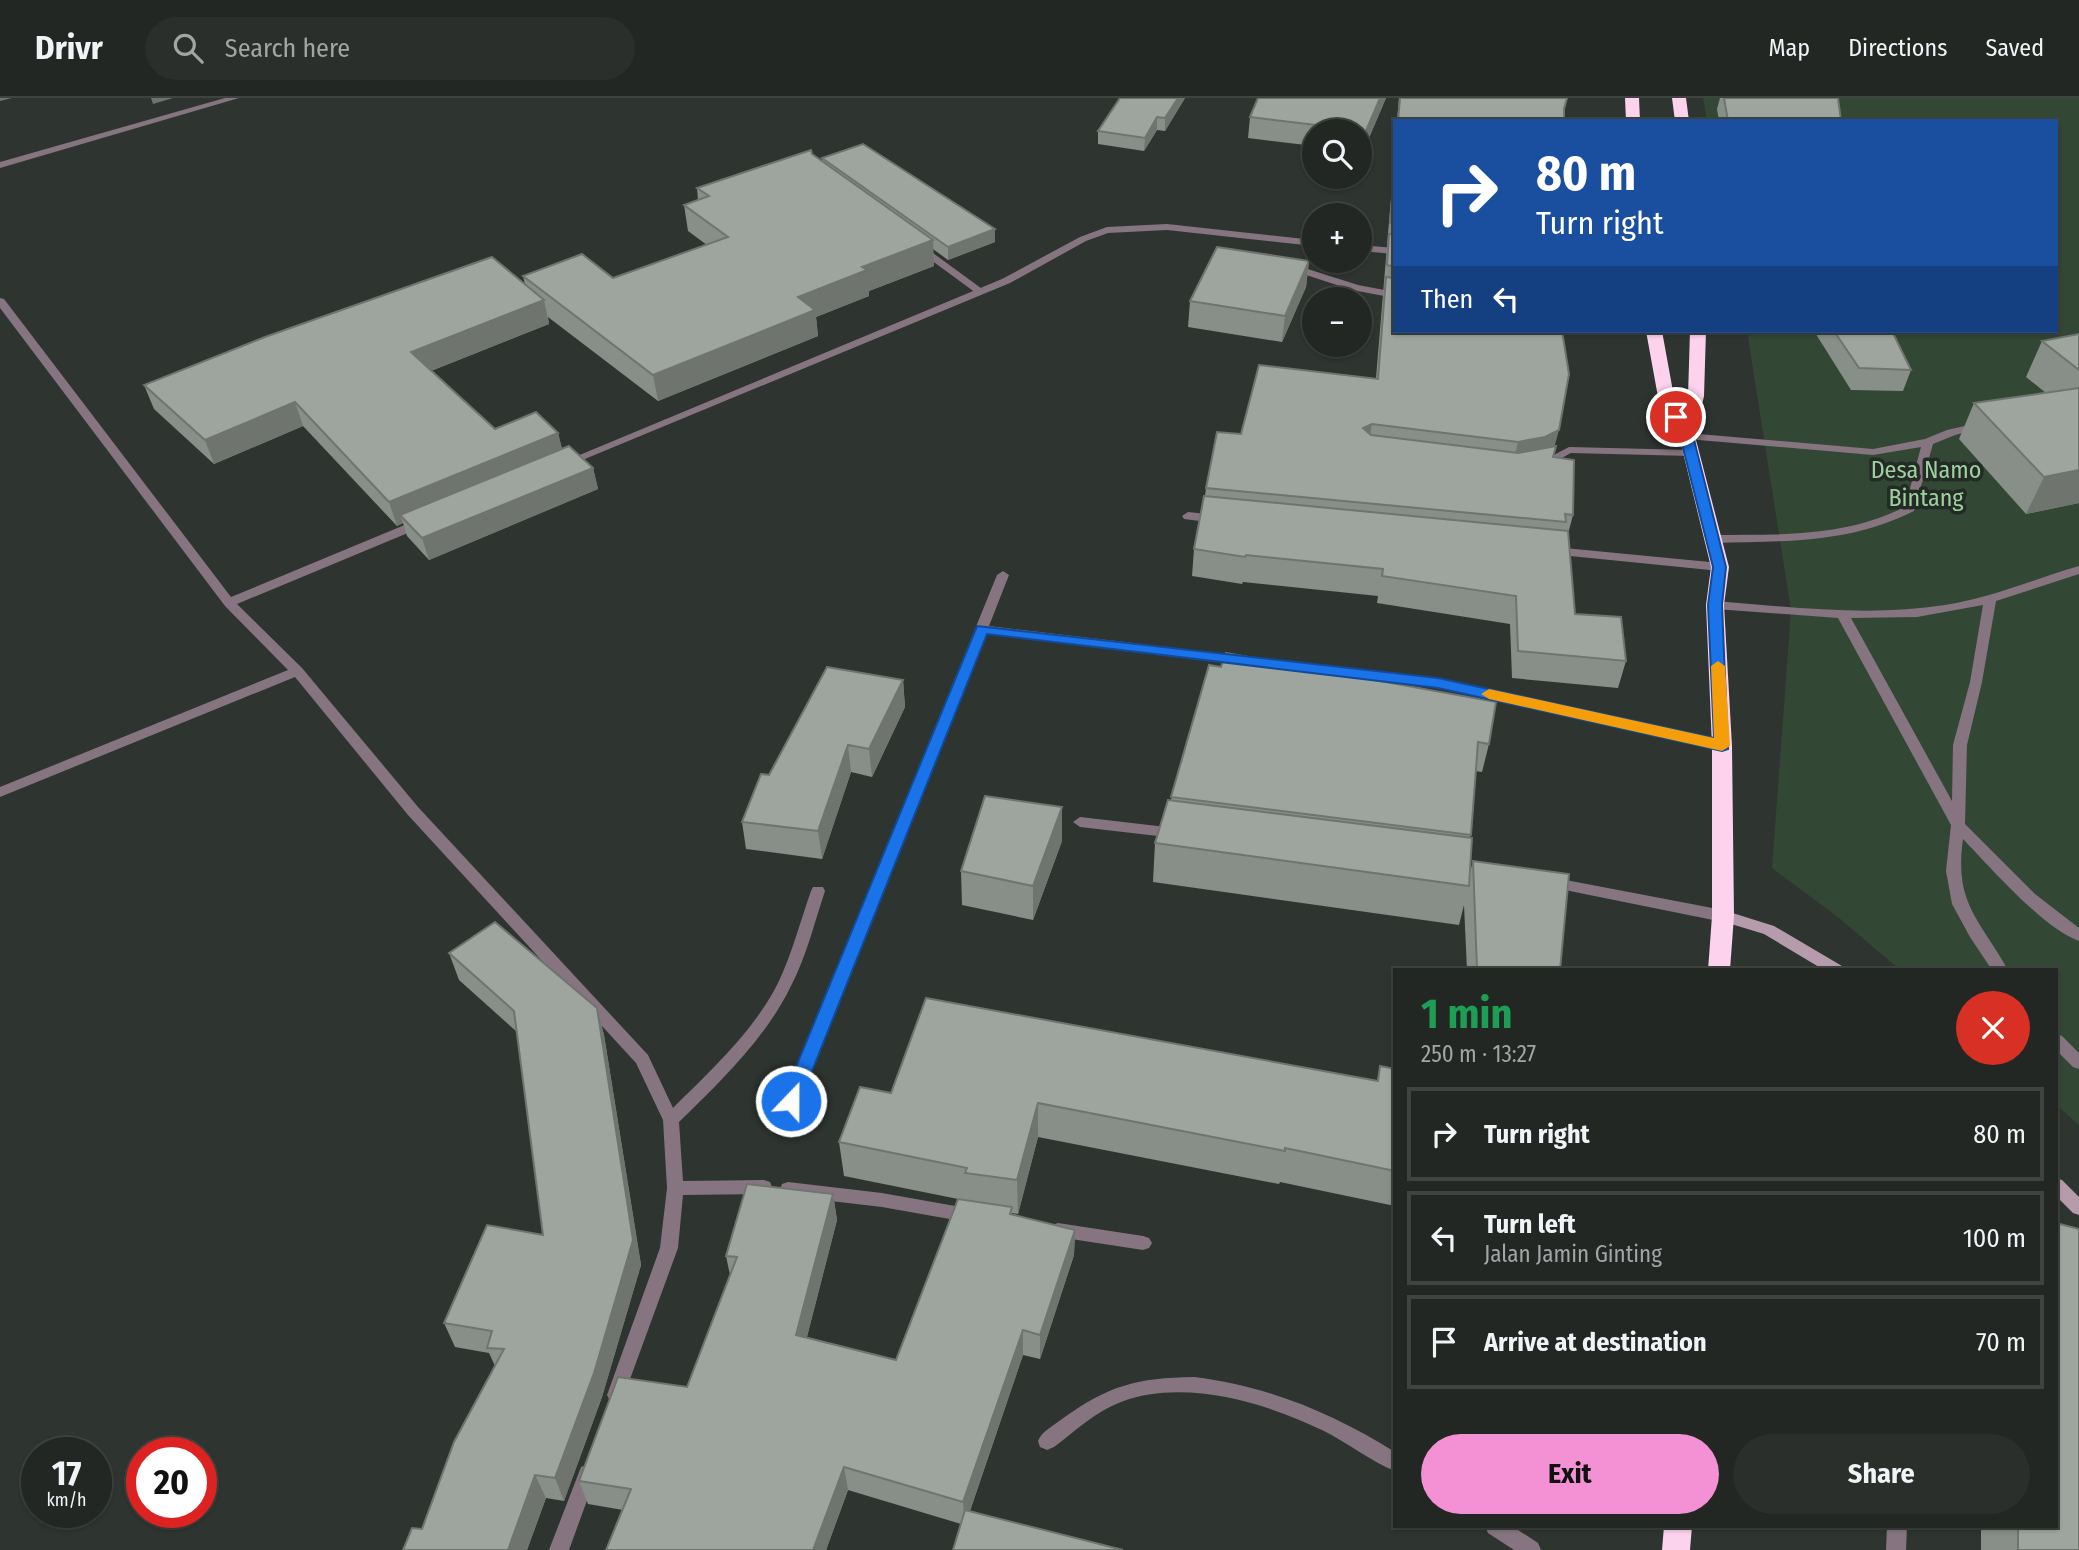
<!DOCTYPE html>
<html lang="en">
<head>
<meta charset="utf-8">
<style>
	:root { --surface:#222723; --page:#2a2f2b; --text:#f1f3f6; --muted:#a2a5a6; --line:#3f4441; --accent:#f491d4 }
	body { margin:0; font-family:"Fira Sans Condensed",sans-serif; background:var(--page); color:var(--text); height:100vh; display:flex; flex-direction:column; font-size:26px; white-space:nowrap }
	* { box-sizing:border-box; margin:0 }
	p { font-size:23px; color:var(--muted) }
	.icon { flex:none; width:38px; height:38px; fill:none; stroke:currentColor; stroke-width:2; stroke-linecap:round; stroke-linejoin:round }
	.map { position:relative; flex:1; overflow:hidden }
	.sheet { position:absolute; left:1393px; top:870px; width:665px; height:560px; display:flex; flex-direction:column; background:var(--surface); border-radius:0px; box-shadow:0 2px 5px #0004,0 0 0 2px var(--line) }
	.sheet>* { flex:none }
	.guide { position:absolute; left:1393px; top:21px; width:665px; height:214px; border-radius:0px; box-shadow:0 2px 5px #0004,0 0 0 2px var(--line); background:#1a4fa0; color:#fff; overflow:hidden }
	.controls { position:absolute; left:1302px; top:21px; display:grid; gap:14px }
	.controls a { display:grid; place-items:center; width:70px; height:70px; border-radius:50%; background:var(--surface); box-shadow:0 2px 5px #0004,0 0 0 2px var(--line); font-size:35px }
	.speed { position:absolute; left:21px; top:1339px; display:flex; gap:14px; font-size:35px; font-weight:700; text-align:center }
	.speed>* { display:grid; place-content:center; width:91px; height:91px; border-radius:50%; background:var(--surface); box-shadow:0 2px 5px #0004,0 0 0 2px var(--line); line-height:1 }
	.speed small { font-size:18px; font-weight:400 }
	.speed .limit { border:10px solid #d22; background:#fff; color:#111 }
	.pin { position:absolute; display:grid; place-items:center; width:60px; height:60px; color:#fff; margin:-30px; border:4px solid #fff; border-radius:50%; box-shadow:0 2px 7px #0007 }
	.me { position:absolute; width:77px; margin:-38px; rotate:22deg; stroke-linejoin:round; filter:drop-shadow(0 0 5px #0008) }
	.turn { display:flex; align-items:center; gap:24px; height:147px; padding:0 28px; font-size:32px }
	.turn .icon { width:91px; height:91px; stroke-width:2.5 }
	.turn b { display:block; font-size:49px; line-height:60px }
	.then { display:flex; align-items:center; height:66px; padding:0 28px; background:#0003; gap:14px; font-size:26px }
	.round { display:grid; place-items:center; flex:none; width:74px; height:74px; border-radius:37px; background:var(--page) }
	.headline { display:flex; align-items:center; justify-content:space-between; height:119px; padding:0 28px }
	h1 { font-size:42px; font-weight:700; line-height:52px; color:#1e9e55 }
	.button { display:flex; gap:14px; margin-top:auto; padding:14px 28px }
	.button a { flex:1; height:80px; border-radius:42px; background:var(--accent); color:#111; font-size:28px; font-weight:700; line-height:80px; text-align:center }
	.button a+a { background:var(--page); color:var(--text) }
	ul { padding:0; list-style:none }
	li { display:flex; align-items:center; gap:21px; height:94px; margin:0 14px 10px; padding:0 14px; border:4px solid var(--line); border-radius:0px }
	li div { flex:1 }
	li b { display:block; font-size:26px }
	li em { font-style:normal }
	header { display:flex; align-items:center; gap:42px; box-sizing:border-box; height:98px; padding:0 35px; background:var(--surface); border-bottom:2px solid var(--line) }
	header strong { font-size:33px }
	nav { display:flex; gap:38px; margin-inline-start:auto; font-size:24px }
	.search { width:490px; height:63px; background:var(--page); display:flex; align-items:center; gap:18px; box-sizing:border-box; padding:0 24px; border-radius:38px; color:var(--muted); font-size:26px }
	.map>svg:first-child { display:block }
	.green { fill:#334735 }
	.lines { fill:none; stroke-linecap:round; stroke-linejoin:round }
	.lane { fill:#867580; fill-rule:evenodd }
	.street { fill:#867580; fill-rule:evenodd }
	.secondary { fill:#b69bac; fill-rule:evenodd }
	.highway { fill:#fcd2ec; fill-rule:evenodd }
	.wall { fill:#888e88 }
	.shaded-wall { fill:#6f746f }
	.building { fill:#9ea59e; stroke:#6f746f; stroke-width:2 }
	.route { fill:#1a73e8; stroke:#114b97; stroke-width:2 }
	.slow { fill:#f59e0b }
	.labels { text-anchor:middle; stroke-width:7; stroke-linejoin:round; paint-order:stroke }
	.park-label { font-size:24px; fill:#9cd19f; stroke:#242a25 }
</style>
</head>
<body>
<header>
<strong>Drivr</strong>
<div class="search"><svg class="icon" aria-label="search" viewBox="0 0 24 24"><circle cx="10" cy="10" r="6"/><path d="M15 15l6 6"/></svg>Search here</div>
<nav><a>Map</a><a>Directions</a><a>Saved</a></nav>
</header>
<div class="map">
<svg width="2079" height="1452" viewBox="0 0 2079 1452">
	<rect width="100%" height="100%" fill="#2e342f"/>
	<polygon class="green" points="1703,0 2079,0 2079,1027 2056,1007 2056,872 1899,871 1839,820 1772,770 1791,512 1747,233 2056,233 2056,23 1707,23"/>
	<g class="lines">
		<g class="lane">
			<polygon points="916,147 922,147 985,193 976,195 916,151"/>
			<path d="M1982 324 1988 327 1986 329 1955 337 1933 346 1914 413C1848 446 1785 443 1713 445L1707 441 1713 437C1781 436 1842 440 1905 409L1921 349 1873 357 1687 341 1681 338 1687 335 1873 351 1925 341 1947 332Z"/>
			<polygon points="1188,414 1216,417 1222,421 1216,425 1184,421 1182,418"/>
			<polygon points="1554,449 1720,465 1726,469 1720,473 1550,456 1548,453"/>
			<path d="M2079 468V476L1996 503 1982 584 1967 647 1965 726 2035 796 2079 830V843C2044 831 1990 769 1963 741 1954 806 1979 820 2008 872H1992L1970 839 1952 806 1946 773 1951 727 1838 520 1715 511 1709 507 1715 503C1792 509 1869 519 1945 507 1991 500 2034 481 2079 468ZM1983 507 1970 584 1953 647 1952 703 1851 520 1917 519Z"/>
			<polygon points="1003,473 1009,477 989,528 1243,558 1249,562 1243,566 986,536 799,1003 797,1008 791,1010 785,1008 783,1003 997,477"/>
			<polygon points="1287,563 1438,581 1722,643 1729,648 1722,653 1438,589 1282,570 1281,567"/>
			<polygon points="1080,719 1175,730 1182,735 1175,740 1080,729 1073,724"/>
			<polygon points="1550,779 1723,812 1728,814 1730,818 1728,822 1723,824 1545,788 1543,784 1545,780"/>
			<polygon points="2056,936 2062,938 2079,955 2079,971 2073,969 2056,952"/>
		</g>
		<g class="street">
			<polygon points="225,0 239,0 0,70 0,64"/>
			<polygon points="1167,126 1314,142 1314,148 1167,132 1108,135 1086,143 1010,185 568,368 560,368 558,366 1002,181 1080,139 1107,129"/>
			<polygon points="1360,147 1395,150 1395,156 1360,153"/>
			<polygon points="1292,166 1358,187 1395,194 1395,200 1352,192 1288,171 1287,169"/>
			<path d="M0 200 4 201 231 499 419 421H427V427L237 506 302 570 418 709 648 957 673 1010C711 972 754 933 778 885 792 856 800 824 811 793L813 789H823L825 793C814 826 806 860 790 890 764 942 720 984 679 1024L683 1083 764 1082 770 1084 772 1089 770 1094 764 1096 683 1097 678 1150 622 1303 616 1305 610 1303 607 1297 660 1150 667 1090 663 1022 636 965 408 717 295 579 0 699V689L288 572 225 508 0 210Z"/>
			<polygon points="1569,349 1691,352 1697,355 1691,358 1571,355 1543,370 1539,371 1533,368"/>
			<polygon points="788,1084 882,1095 972,1111 978,1113 980,1118 978,1123 972,1125 882,1109 788,1098 782,1096 780,1091 782,1086"/>
			<polygon points="1058,1125 1143,1138 1149,1140 1152,1145 1149,1150 1143,1152 1058,1139 1052,1137 1050,1132 1052,1127"/>
			<path d="M1194 1279C1268 1288 1332 1315 1395 1354V1373C1370 1363 1348 1345 1324 1333 1266 1305 1185 1280 1121 1304 1096 1313 1074 1334 1054 1349L1047 1352 1040 1349 1038 1343C1042 1333 1053 1328 1062 1321 1109 1287 1137 1280 1194 1279Z"/>
			<polygon points="588,1366 595,1369 597,1375 569,1452 549,1452 581,1369"/>
			<polygon points="1485,1428 1512,1428 1538,1445 1541,1452 1514,1452 1488,1435"/>
			<polygon points="1887,1428 1907,1428 1906,1452 1886,1452"/>
		</g>
		<g class="secondary">
			<polygon points="1723,812 1774,828 1842,868 1844,872 1824,872 1764,836 1718,822 1716,818 1718,814"/>
			<polygon points="2056,1080 2062,1082 2079,1099 2079,1117 2073,1115 2056,1098"/>
		</g>
		<g class="highway">
			<polygon points="1625,0 1639,0 1640,23 1626,23"/>
			<polygon points="1672,0 1686,0 1689,23 1675,23"/>
			<polygon points="1646,233 1662,233 1674,299 1684,316 1688,298 1690,233 1706,233 1704,298 1695,338 1729,469 1724,507 1732,648 1734,818 1730,872 1708,872 1712,818 1712,648 1706,507 1711,469 1679,338 1658,299"/>
			<polygon points="1664,1428 1692,1428 1690,1452 1662,1452"/>
		</g>
	</g>
	<g class="wall">
		<polygon points="1120,0 1185,0 1165,33 1157,32 1144,53 1098,46 1098,33"/>
		<polygon points="1258,0 1386,0 1363,54 1360,53 1360,33 1314,33 1314,48 1248,40 1250,19"/>
		<polygon points="1399,0 1567,0 1564,12 1564,23 1397,23"/>
		<polygon points="1720,0 1838,0 1841,23 1719,23 1717,11"/>
		<polygon points="1395,52 1395,233 1555,348 1553,359 1573,417 1568,436 1575,516 1626,563 1618,590 1512,580 1510,526 1377,505 1378,498 1243,484 1242,486 1192,478 1194,451 1205,398 1206,390 1241,336 1376,280"/>
		<polygon points="812,56 822,64 822,60 995,144 948,162 933,151 934,168 869,193 869,198 816,219 818,238 658,303 548,219 549,226 431,273 495,331 558,335 562,351 593,370 598,391 429,462 407,438 403,425 397,428 303,328 214,366 154,311 144,287 525,186 523,178 613,180 707,147 688,133 684,107 698,102 697,90"/>
		<polygon points="1309,163 1306,189 1282,244 1188,229 1190,203"/>
		<polygon points="1814,233 1892,233 1911,272 1903,293 1851,292"/>
		<polygon points="2079,236 2079,405 2026,416 1959,341 1974,305 2046,295 2026,279 2042,243"/>
		<polygon points="1209,567 1489,646 1482,674 1475,673 1470,740 1470,774 1473,763 1560,872 1467,872 1464,807 1459,827 1153,784 1155,745 1171,702"/>
		<polygon points="903,582 905,609 872,679 851,674 822,761 746,751 742,724 769,677"/>
		<polygon points="1062,743 1033,822 962,807 961,773"/>
		<polygon points="449,855 597,910 604,937 641,1167 602,1299 564,1403 546,1400 527,1452 403,1452 422,1431 495,1268 489,1255 455,1249 444,1225 543,1137 517,934 459,882"/>
		<polygon points="1380,968 1395,971 1395,1108 1280,1084 1279,1086 1038,1039 1018,1116 1012,1115 1012,1116 1075,1132 1074,1157 1040,1261 1023,1257 970,1413 961,1426 848,1392 826,1452 606,1452 623,1412 588,1406 579,1383 687,1289 730,1177 726,1158 833,1096 837,1122 807,1239 896,1262 958,1101 844,1078 839,1044 891,995 1377,983"/>
		<polygon points="1981,1428 2056,1428 2079,1452 1981,1452"/>
	</g>
	<g class="shaded-wall">
		<polygon points="0,0 12,0 0,3"/>
		<polygon points="151,0 173,0 153,6"/>
		<polygon points="1178,0 1185,0 1165,33 1165,20"/>
		<polygon points="1380,0 1386,0 1363,54 1366,33"/>
		<polygon points="1157,19 1157,32 1144,53 1145,40"/>
		<polygon points="995,131 995,144 948,162 948,149"/>
		<polygon points="933,142 934,168 869,193 869,198 816,219 818,238 658,303 653,277 798,199 862,169"/>
		<polygon points="1309,163 1306,189 1282,244 1285,218"/>
		<polygon points="544,202 549,226 418,278 411,254"/>
		<polygon points="295,304 303,328 214,366 205,342"/>
		<polygon points="1372,326 1368,348 1363,330"/>
		<polygon points="1559,332 1553,354 1513,366 1518,344"/>
		<polygon points="558,335 564,359 400,417 403,425 397,428 389,404"/>
		<polygon points="593,370 598,391 429,462 422,440"/>
		<polygon points="2079,372 2079,405 2026,416 2044,379"/>
		<polygon points="903,582 905,609 872,679 869,651"/>
		<polygon points="848,647 851,674 822,761 818,733"/>
		<polygon points="1062,709 1062,743 1033,822 1033,788"/>
		<polygon points="597,910 604,937 641,1167 602,1299 564,1403 555,1380"/>
		<polygon points="1038,1005 1038,1039 1018,1116 1017,1082"/>
		<polygon points="833,1096 837,1122 801,1261 796,1237"/>
		<polygon points="1075,1132 1074,1157 1040,1261 1040,1237"/>
		<polygon points="1023,1232 1023,1257 965,1427 963,1404"/>
		<polygon points="844,1369 848,1392 826,1452 813,1452"/>
		<polygon points="535,1377 546,1400 527,1452 508,1452"/>
	</g>
	<g class="building">
		<polygon points="1120,0 1178,0 1165,20 1157,19 1145,40 1098,33"/>
		<polygon points="1258,0 1380,0 1366,33 1250,19"/>
		<polygon points="1400,0 1567,0 1564,11 1564,23 1398,23"/>
		<polygon points="1724,0 1838,0 1841,23 1728,23"/>
		<polygon points="863,46 995,131 948,149 822,60"/>
		<polygon points="811,52 812,56 933,142 862,169 867,172 798,199 815,212 653,277 523,178 582,156 613,180 728,139 684,107 709,98 697,90"/>
		<polygon points="1395,69 1395,126 1390,125"/>
		<polygon points="1395,135 1395,169 1387,167 1389,136"/>
		<polygon points="1217,149 1309,163 1285,218 1190,203"/>
		<polygon points="492,159 544,202 411,254 495,331 536,314 558,335 389,404 295,304 205,342 144,287 265,239"/>
		<polygon points="1386,179 1395,180 1395,233 1562,233 1569,276 1559,332 1545,339 1518,344 1372,326 1363,330 1371,337 1518,355 1556,348 1553,359 1574,362 1573,417 1565,416 1566,424 1206,390 1217,334 1241,336 1259,267 1378,281"/>
		<polygon points="1834,233 1892,233 1911,272 1859,270"/>
		<polygon points="2079,236 2079,272 2042,243"/>
		<polygon points="2079,290 2079,372 2044,379 1974,305"/>
		<polygon points="569,348 593,370 422,440 400,417"/>
		<polygon points="1204,398 1568,433 1575,516 1621,519 1626,563 1518,553 1516,498 1382,478 1383,471 1246,457 1245,459 1194,451"/>
		<polygon points="1226,555 1496,604 1489,646 1478,644 1471,737 1171,699 1209,567 1221,569"/>
		<polygon points="827,569 903,582 869,651 848,647 818,733 742,724 761,676 769,677"/>
		<polygon points="985,698 1062,709 1033,788 961,773"/>
		<polygon points="1168,702 1472,740 1469,788 1155,745"/>
		<polygon points="1473,763 1569,776 1560,872 1477,872"/>
		<polygon points="495,824 597,910 633,1142 594,1275 555,1380 535,1377 508,1452 403,1452 412,1430 422,1431 454,1344 504,1251 487,1250 492,1233 444,1225 487,1127 543,1137 514,913 449,855"/>
		<polygon points="926,900 1378,983 1380,968 1395,971 1395,1073 1285,1050 1285,1053 1038,1005 1017,1082 965,1075 967,1070 839,1044 860,989 891,995"/>
		<polygon points="747,1086 833,1096 796,1237 896,1262 958,1101 1012,1109 1010,1116 1075,1132 1040,1237 1023,1232 963,1404 844,1369 813,1452 606,1452 631,1391 579,1383 618,1279 687,1289 737,1159 726,1158"/>
		<polygon points="2056,1125 2079,1131 2079,1452 2018,1452 2018,1428 2056,1428"/>
		<polygon points="965,1412 1123,1452 953,1452"/>
	</g>
	<polygon class="route" points="1672,316 1681,316 1693,338 1726,469 1722,507 1728,651 1722,653 1438,590 987,536 800,1003 797,1008 784,1008 782,1003 977,528 1438,580 1714,640 1708,507 1713,469 1680,338 1670,319"/>
	<polygon class="slow" points="1718,563 1725,568 1730,648 1722,653 1489,601 1481,596 1489,591 1714,640 1711,568"/>
	<g class="labels">
		<g class="park-label">
			<text x="1926" y="380">Desa Namo<tspan x="1926" dy="28">Bintang</tspan></text>
		</g>
	</g>
</svg>
<div class="controls">
<a><svg class="icon" aria-label="search" viewBox="0 0 24 24"><circle cx="10" cy="10" r="6"/><path d="M15 15l6 6"/></svg></a>
<a>+</a>
<a>−</a>
</div>
<div class="speed"><div>17<small>km/h</small></div><div class="limit">20</div></div>
<div class="pin" style="left:1676px;top:319px;background:#d93025"><svg class="icon" aria-label="arrive" viewBox="0 0 24 24"><path d="M6 21V4h12l-3 4 3 4H6"/></svg></div>
<svg class="me" style="left:791px;top:1003px" viewBox="-20 -20 40 40"><circle r="17" fill="#1a73e8" stroke="#fff" stroke-width="3"/><path d="M0-11L8 9 0 5-8 9z" fill="#fff"/></svg>
<div class="guide">
<div class="turn"><svg class="icon" aria-label="right" viewBox="0 0 24 24"><path d="M7 20v-9h11M14 6l5 5-5 5"/></svg><div><b>80 m</b>Turn right</div></div>
<div class="then">Then<svg class="icon" aria-label="left" viewBox="0 0 24 24"><path d="M17 20v-9H6M10 6l-5 5 5 5"/></svg></div>
</div>
<section class="sheet">
<div class="headline"><div><h1>1 min</h1><p>250 m · 13:27</p></div><a class="round" style="background:#d93025;color:#fff"><svg class="icon" aria-label="close" viewBox="0 0 24 24"><path d="M6 6l12 12M18 6L6 18"/></svg></a></div>
<ul>
<li><svg class="icon" aria-label="right" viewBox="0 0 24 24"><path d="M7 20v-9h11M14 6l5 5-5 5"/></svg><div><b>Turn right</b></div><em>80 m</em></li>
<li><svg class="icon" aria-label="left" viewBox="0 0 24 24"><path d="M17 20v-9H6M10 6l-5 5 5 5"/></svg><div><b>Turn left</b><p>Jalan Jamin Ginting</p></div><em>100 m</em></li>
<li><svg class="icon" aria-label="arrive" viewBox="0 0 24 24"><path d="M6 21V4h12l-3 4 3 4H6"/></svg><div><b>Arrive at destination</b></div><em>70 m</em></li>
</ul>
<div class="button"><a>Exit</a><a>Share</a></div>
</section>
</div>
</body>
</html>
